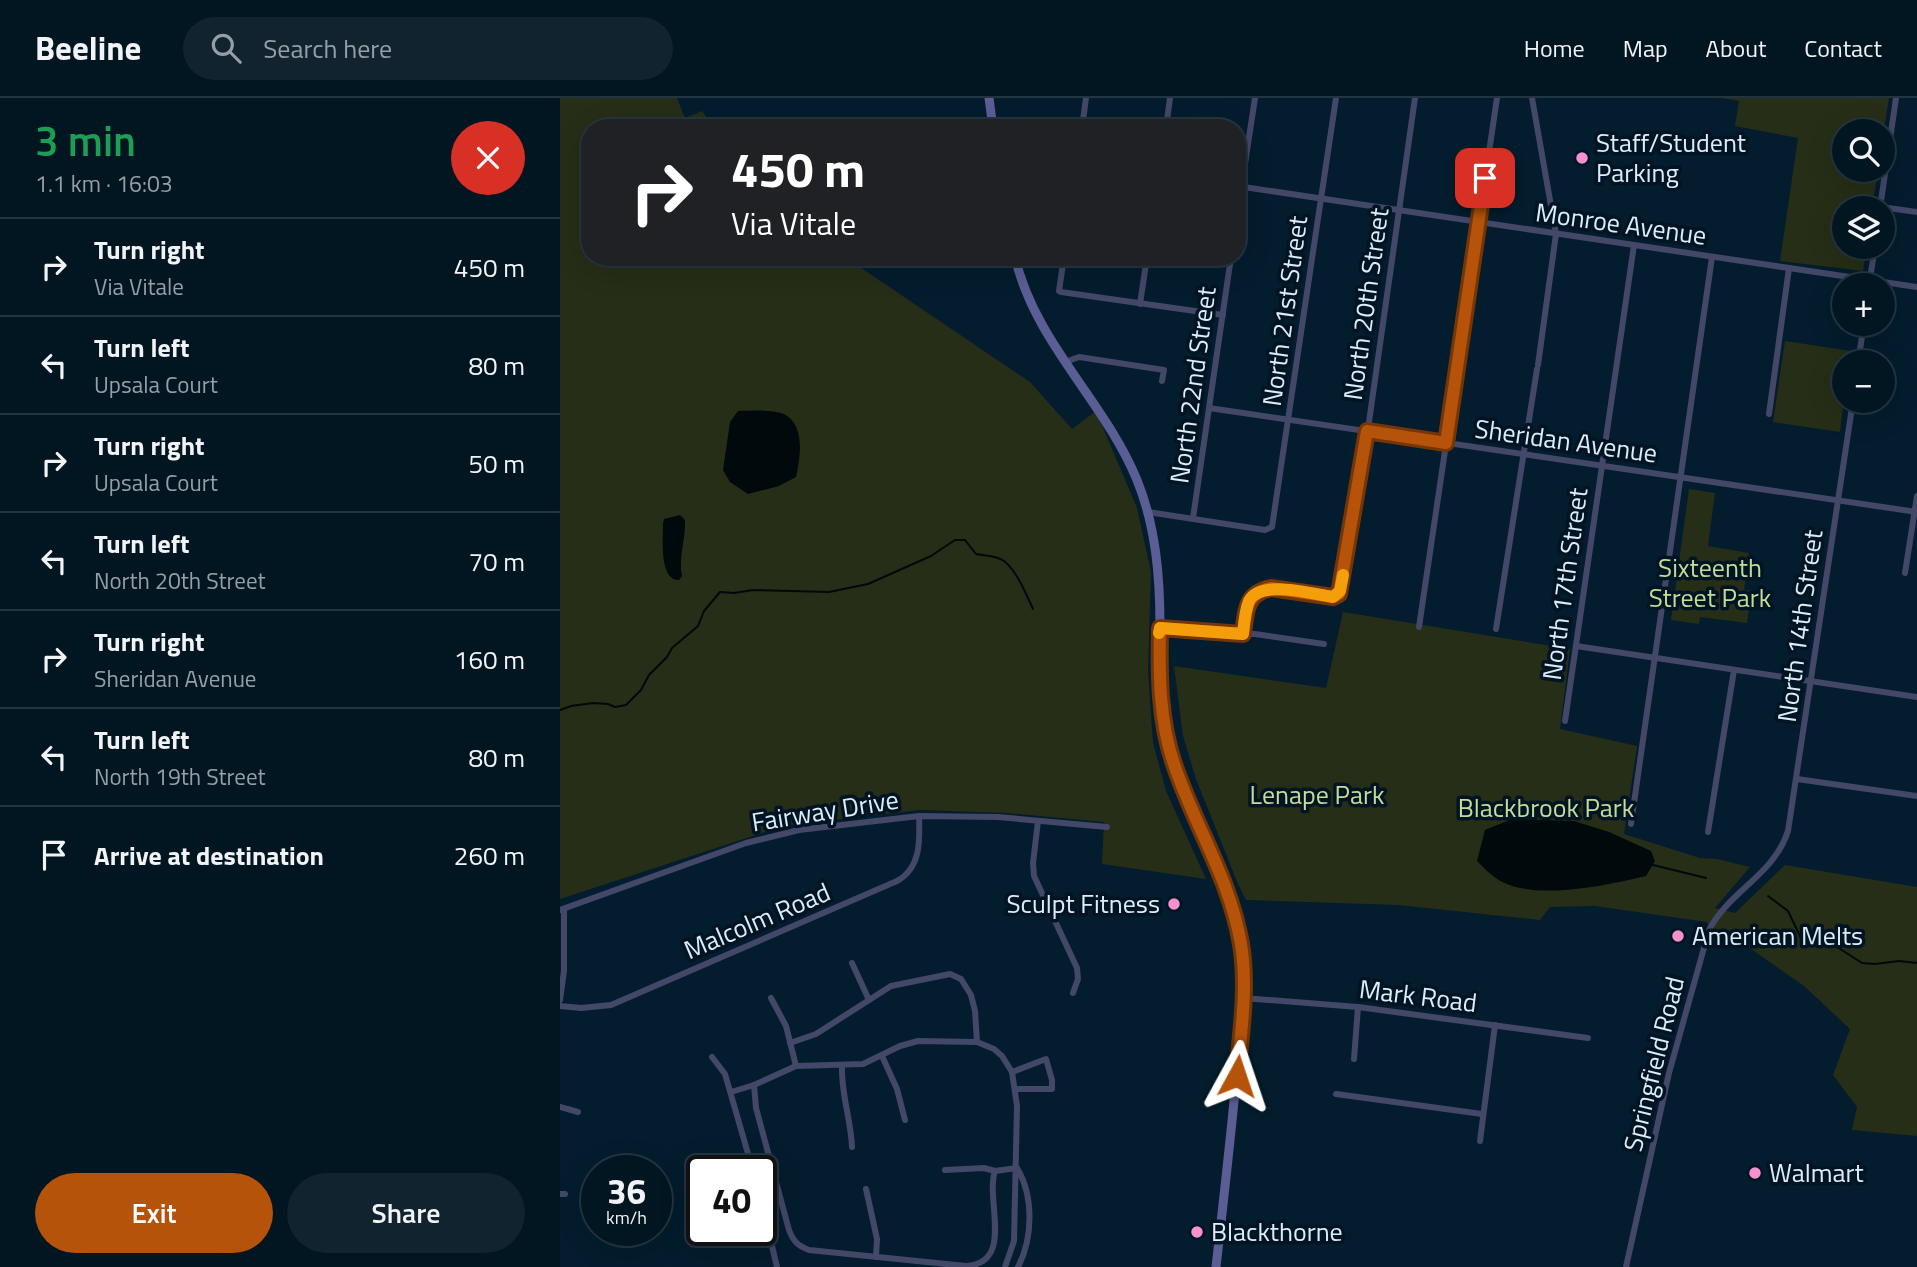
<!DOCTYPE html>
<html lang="en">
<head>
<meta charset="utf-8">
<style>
	:root { --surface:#021622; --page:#10232f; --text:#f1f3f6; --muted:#969fa5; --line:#233540; --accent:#b45309 }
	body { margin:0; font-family:"Titillium Web",sans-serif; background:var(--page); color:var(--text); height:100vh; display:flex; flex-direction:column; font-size:26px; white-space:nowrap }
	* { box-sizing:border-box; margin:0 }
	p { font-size:23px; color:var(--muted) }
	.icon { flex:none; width:38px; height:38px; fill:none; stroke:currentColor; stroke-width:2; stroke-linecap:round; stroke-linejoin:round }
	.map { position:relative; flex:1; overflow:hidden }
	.details { display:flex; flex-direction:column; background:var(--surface); width:560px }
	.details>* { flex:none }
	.banner { position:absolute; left:21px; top:21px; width:665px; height:147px; border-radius:28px; box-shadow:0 7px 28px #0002,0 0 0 2px var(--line); background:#202124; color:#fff; overflow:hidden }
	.buttons { position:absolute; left:1272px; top:21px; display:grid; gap:14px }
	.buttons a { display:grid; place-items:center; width:63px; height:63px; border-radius:50%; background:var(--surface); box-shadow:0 7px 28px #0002,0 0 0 2px var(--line); font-size:35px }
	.speed { position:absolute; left:21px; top:1057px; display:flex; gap:14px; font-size:35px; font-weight:700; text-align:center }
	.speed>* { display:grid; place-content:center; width:91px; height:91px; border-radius:50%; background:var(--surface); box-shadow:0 7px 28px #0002,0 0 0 2px var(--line); line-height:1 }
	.speed small { font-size:18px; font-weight:400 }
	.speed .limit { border:4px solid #111; border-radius:10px; background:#fff; color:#111 }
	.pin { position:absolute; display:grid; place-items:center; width:60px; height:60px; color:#fff; margin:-30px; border-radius:14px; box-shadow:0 4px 10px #0006 }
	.me { position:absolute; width:77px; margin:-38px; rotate:5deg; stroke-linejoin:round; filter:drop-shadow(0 0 5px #0008) }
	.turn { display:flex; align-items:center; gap:24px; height:147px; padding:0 35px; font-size:32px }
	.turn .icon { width:91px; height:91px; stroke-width:2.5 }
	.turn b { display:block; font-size:49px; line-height:60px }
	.round { display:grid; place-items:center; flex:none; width:74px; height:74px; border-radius:37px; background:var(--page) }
	.headline { display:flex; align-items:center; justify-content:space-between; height:119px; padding:0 35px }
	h1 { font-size:42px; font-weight:600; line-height:52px; color:#1e9e55 }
	.cta { display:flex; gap:14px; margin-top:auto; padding:14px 35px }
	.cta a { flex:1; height:80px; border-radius:42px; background:var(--accent); color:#fff; font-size:28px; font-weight:600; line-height:80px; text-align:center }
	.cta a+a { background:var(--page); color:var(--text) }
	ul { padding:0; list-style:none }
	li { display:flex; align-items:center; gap:21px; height:98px; padding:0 35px; border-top:2px solid var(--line) }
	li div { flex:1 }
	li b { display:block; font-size:26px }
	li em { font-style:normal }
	header { display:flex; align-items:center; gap:42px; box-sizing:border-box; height:98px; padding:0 35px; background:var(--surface); border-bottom:2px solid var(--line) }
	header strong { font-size:33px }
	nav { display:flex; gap:38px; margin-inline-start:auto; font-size:24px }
	.search { width:490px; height:63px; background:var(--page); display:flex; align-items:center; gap:18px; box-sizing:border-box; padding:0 24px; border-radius:38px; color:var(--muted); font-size:26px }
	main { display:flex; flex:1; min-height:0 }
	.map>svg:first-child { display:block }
	.green { fill:#262e17 }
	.water { fill:#00090b }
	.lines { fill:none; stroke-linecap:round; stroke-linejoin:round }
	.stream { stroke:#00090b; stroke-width:2 }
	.street { stroke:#434768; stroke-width:6 }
	.secondary { stroke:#5a5e94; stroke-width:9 }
	.route-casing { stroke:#753606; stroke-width:18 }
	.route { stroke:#b45309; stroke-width:12 }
	.slow { stroke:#f59e0b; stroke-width:12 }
	.poi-dot { fill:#f690cf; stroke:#001424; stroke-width:2.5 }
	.labels { text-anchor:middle; stroke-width:7; stroke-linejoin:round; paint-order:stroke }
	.poi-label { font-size:26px; fill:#ddedf8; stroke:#001424; text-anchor:start }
	.street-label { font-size:26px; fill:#ddedf8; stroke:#001424 }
	.park-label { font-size:26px; fill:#c4dc97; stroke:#001424 }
</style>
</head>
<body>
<header>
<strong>Beeline</strong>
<div class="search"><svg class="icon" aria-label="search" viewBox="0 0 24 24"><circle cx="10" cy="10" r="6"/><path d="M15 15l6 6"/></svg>Search here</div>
<nav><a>Home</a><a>Map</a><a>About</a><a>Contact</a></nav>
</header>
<main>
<section class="details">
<div class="headline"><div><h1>3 min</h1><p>1.1 km · 16:03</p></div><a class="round" style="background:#d93025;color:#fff"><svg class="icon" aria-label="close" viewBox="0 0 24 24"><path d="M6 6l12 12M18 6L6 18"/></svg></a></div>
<ul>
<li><svg class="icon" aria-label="right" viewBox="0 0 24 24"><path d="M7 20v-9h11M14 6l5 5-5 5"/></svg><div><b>Turn right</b><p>Via Vitale</p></div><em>450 m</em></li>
<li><svg class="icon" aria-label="left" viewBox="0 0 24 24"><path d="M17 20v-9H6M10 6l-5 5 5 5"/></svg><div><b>Turn left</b><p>Upsala Court</p></div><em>80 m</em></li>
<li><svg class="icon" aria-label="right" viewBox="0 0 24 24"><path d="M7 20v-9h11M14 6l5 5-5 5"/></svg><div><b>Turn right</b><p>Upsala Court</p></div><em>50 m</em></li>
<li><svg class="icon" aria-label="left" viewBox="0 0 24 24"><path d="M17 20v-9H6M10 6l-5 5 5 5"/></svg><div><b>Turn left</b><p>North 20th Street</p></div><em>70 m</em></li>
<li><svg class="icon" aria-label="right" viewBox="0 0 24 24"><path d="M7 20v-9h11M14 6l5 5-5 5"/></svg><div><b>Turn right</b><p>Sheridan Avenue</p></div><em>160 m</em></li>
<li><svg class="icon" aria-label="left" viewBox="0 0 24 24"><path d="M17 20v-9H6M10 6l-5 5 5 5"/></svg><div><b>Turn left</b><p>North 19th Street</p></div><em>80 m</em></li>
<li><svg class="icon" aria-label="arrive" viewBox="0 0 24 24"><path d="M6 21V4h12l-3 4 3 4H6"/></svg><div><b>Arrive at destination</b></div><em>260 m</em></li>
</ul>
<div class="cta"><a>Exit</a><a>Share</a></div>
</section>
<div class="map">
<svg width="1357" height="1169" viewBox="0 0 1357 1169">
	<rect width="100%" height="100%" fill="#031d2e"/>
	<g class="green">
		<polygon points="0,0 117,0 125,20 142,13 154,30 30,30 30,159 285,159 470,284 512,331 536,313 577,410 591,474 588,572 593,645 606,693 646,781 542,766 544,724 447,715 359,712 223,728 0,801"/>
		<polygon points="1162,0 1329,0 1323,38 1323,33 1284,33 1284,72 1318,72 1312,110 1284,110 1284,149 1307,149 1303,173 1220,163 1238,40 1175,28 1179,3"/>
		<polygon points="1225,243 1291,253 1290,264 1284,264 1284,300 1280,334 1213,324"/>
		<polygon points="1129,391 1155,395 1148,448 1189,455 1184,492 1192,493 1187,525 1140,519 1139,526 1111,522"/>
		<polygon points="783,514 1010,551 1000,631 1077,648 1064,736 1140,760 1157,761 1190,769 1155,810 1175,815 1225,767 1357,789 1357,1038 1292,1032 1297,1009 1273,977 1290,931 1244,888 1187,848 1153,837 1147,824 1035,808 990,809 980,822 838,807 686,802 678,786 636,681 623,638 614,568 766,590"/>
	</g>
	<g class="water">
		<path d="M178 313C191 313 211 311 224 316 246 327 240 361 236 379L219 388 188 396 170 384 163 372 170 324Z"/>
		<path d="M120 417 125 422C126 440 118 460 122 478L119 482C99 483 103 440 103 426L104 421Z"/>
		<path d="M952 721 1014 723 1049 734 1091 753 1095 763 1086 778C1047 787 973 804 937 781 930 776 923 769 917 763L925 732Z"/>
	</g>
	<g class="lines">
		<g class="stream">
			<path d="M0 612 11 608 33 605 48 606 55 609 66 607 81 592 89 577 107 559 112 550 138 528 144 513 160 494 174 495 193 492 269 494 308 486 371 458 395 442H405L416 456C425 458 436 457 444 463 457 473 466 496 473 511"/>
			<polyline points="1093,767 1146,780"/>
			<polyline points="1208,798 1228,813 1241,840 1274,847 1302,865 1315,866 1339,863 1357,865"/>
		</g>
		<g class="street">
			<polyline points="972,0 996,136 978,267"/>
			<polyline points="522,30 526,0"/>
			<polyline points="606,30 610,0"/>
			<polyline points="677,88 1357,189"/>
			<polyline points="1321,109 1357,114"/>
			<polyline points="1320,110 1336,0"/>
			<polyline points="677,118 695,0"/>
			<polyline points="504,159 499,193 501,194 663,217"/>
			<polyline points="1309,187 1315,149"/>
			<polyline points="580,206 587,159"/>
			<polyline points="505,264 519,259 604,272 602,283"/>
			<polyline points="1298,264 1304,226"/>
			<polyline points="649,310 1357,414"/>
			<polyline points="1209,316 1229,170"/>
			<polyline points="588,414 705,432 712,429 776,0"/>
			<polyline points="633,420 671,159"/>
			<polyline points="1345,475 1357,398"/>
			<polyline points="859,529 937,0"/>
			<polyline points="600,530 671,536 695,536 764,546"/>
			<polyline points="936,531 977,271"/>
			<path d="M683 536C686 514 684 494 711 490L773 499 780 493 808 331 855 0"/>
			<polyline points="1016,548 1357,599"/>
			<polyline points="1005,623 1074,147"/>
			<polyline points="1237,681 1357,698"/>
			<polyline points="478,723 473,765 474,778 517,870 518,881 513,895"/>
			<polyline points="1071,726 1152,159"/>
			<polyline points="1148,734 1174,572"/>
			<polyline points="0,812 186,745 239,732 359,718 438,719 547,729"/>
			<polyline points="292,865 309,902"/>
			<polyline points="211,900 226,928 236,968"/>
			<polyline points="683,900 798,909 1028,940"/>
			<polyline points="0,902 4,873 4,811"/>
			<path d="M0 908 21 910 51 907 337 783C361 770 360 742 359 718"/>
			<polyline points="230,945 256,936 331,888 390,876 401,881 411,897 415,913 417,944"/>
			<polyline points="322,958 337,991 345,1022"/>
			<polyline points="152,959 165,976 193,1073"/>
			<polyline points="794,961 798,909"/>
			<path d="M282 968C281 996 291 1022 292 1049"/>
			<polyline points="452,974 486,961 492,982 492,991 456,991"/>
			<path d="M194 987 196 1010 229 1132C233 1143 238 1148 249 1152L406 1168C455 1165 425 1102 435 1073"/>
			<polyline points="171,994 194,987 236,968 303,966 340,948 358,943 417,944 434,951 442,958 452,974 457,1008 454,1143 445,1169"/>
			<polyline points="776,996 922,1016"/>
			<polyline points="0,1009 18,1014"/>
			<polyline points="920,1043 935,927"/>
			<path d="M457 1070C474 1098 473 1140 458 1169"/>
			<polyline points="385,1072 424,1070 435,1073 457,1070"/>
			<polyline points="306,1091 317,1141 316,1159"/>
			<polyline points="0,1096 5,1096"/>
			<polyline points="201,1102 217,1169"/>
			<path d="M1066 1169 1109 975 1149 832C1169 793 1214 777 1228 733L1293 303"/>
		</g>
		<g class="secondary">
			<polyline points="429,0 433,30"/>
			<path d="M455 159C475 245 544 302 577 382 596 429 600 479 600 529 599 559 598 589 603 619 614 690 658 750 675 819 688 874 681 928 676 983 670 1046 663 1107 656 1169"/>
		</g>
	</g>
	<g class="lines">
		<defs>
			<path id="route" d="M677 978C681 935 688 889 681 846 669 778 635 729 614 666 599 622 599 576 600 530L683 536C686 514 685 495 711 490L773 499 779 496 807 333 886 345 925 80"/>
		</defs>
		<use href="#route" class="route-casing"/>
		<use href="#route" class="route"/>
		<path class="slow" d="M599 535 600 530 683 536C684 526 685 513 689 503 700 481 752 496 773 499L780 493 783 477"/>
	</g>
	<g class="poi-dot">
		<circle cx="1022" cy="60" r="7"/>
		<circle cx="614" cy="806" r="7"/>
		<circle cx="1118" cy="838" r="7"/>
		<circle cx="1195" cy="1075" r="7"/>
		<circle cx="637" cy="1134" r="7"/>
	</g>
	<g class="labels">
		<g class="poi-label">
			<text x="1036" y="54">Staff/Student<tspan x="1036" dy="30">Parking</tspan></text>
			<text x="600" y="815" text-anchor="end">Sculpt Fitness</text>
			<text x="1132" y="847">American Melts</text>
			<text x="1209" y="1084">Walmart</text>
			<text x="651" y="1143">Blackthorne</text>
		</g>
		<g class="street-label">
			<text transform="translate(1061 126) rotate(8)" y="9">Monroe Avenue</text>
			<text transform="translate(806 206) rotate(-82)" y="9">North 20th Street</text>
			<text transform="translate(725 213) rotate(-82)" y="9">North 21st Street</text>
			<text transform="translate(633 287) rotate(-82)" y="9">North 22nd Street</text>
			<text transform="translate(1006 343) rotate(8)" y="9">Sheridan Avenue</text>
			<text transform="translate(1005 486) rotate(-82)" y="9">North 17th Street</text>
			<text transform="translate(1240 528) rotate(-82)" y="9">North 14th Street</text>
			<text transform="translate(265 713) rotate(-9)" y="9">Fairway Drive</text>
			<text transform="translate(197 823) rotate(-23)" y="9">Malcolm Road</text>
			<text transform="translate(858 898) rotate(7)" y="9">Mark Road</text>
			<text transform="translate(1094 966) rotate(-76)" y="9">Springfield Road</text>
		</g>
		<g class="park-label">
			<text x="1150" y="479">Sixteenth<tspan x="1150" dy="30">Street Park</tspan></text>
			<text x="757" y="706">Lenape Park</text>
			<text x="986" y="719">Blackbrook Park</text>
		</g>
	</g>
</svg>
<div class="buttons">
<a><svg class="icon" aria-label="search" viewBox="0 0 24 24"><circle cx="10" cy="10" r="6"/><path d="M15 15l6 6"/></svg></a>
<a><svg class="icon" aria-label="layers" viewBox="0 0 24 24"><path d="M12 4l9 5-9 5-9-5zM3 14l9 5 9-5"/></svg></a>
<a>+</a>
<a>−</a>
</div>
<div class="speed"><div>36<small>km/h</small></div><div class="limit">40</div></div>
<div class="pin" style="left:925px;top:80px;background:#d93025"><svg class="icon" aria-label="arrive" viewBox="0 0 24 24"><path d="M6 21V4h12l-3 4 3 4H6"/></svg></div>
<svg class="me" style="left:677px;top:978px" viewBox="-20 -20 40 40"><path d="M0-17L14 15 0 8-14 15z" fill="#b45309" stroke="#fff" stroke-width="4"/></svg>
<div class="banner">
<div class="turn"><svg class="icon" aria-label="right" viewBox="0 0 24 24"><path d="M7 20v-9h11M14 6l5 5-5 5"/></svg><div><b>450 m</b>Via Vitale</div></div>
</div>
</div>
</main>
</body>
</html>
